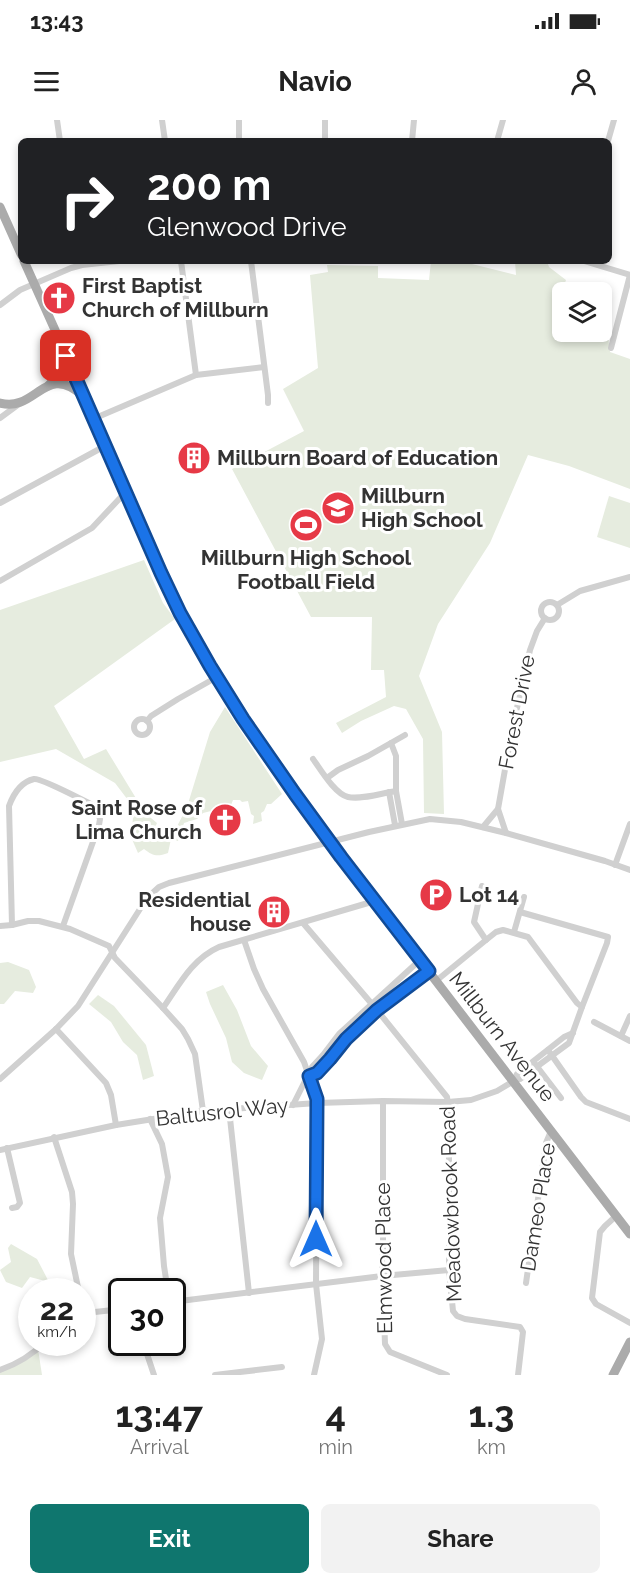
<!DOCTYPE html>
<html lang="en">
<head>
<meta charset="utf-8">
<style>
	:root { --surface:#fff; --page:#f2f2f2; --text:#222; --muted:#767676; --accent:#0f766e }
	body { margin:0; font-family:Raleway,sans-serif; background:var(--page); color:var(--text); height:100vh; display:flex; flex-direction:column; font-size:22px; white-space:nowrap }
	* { box-sizing:border-box; margin:0 }
	p { font-size:20px; color:var(--muted) }
	.icon { flex:none; width:33px; height:33px; fill:none; stroke:currentColor; stroke-width:2; stroke-linecap:round; stroke-linejoin:round }
	.map { position:relative; height:1255px; overflow:hidden }
	.drawer { display:flex; flex-direction:column; background:var(--surface); flex:1 }
	.drawer>* { flex:none }
	.banner { position:absolute; left:18px; top:18px; width:594px; height:126px; border-radius:9px; box-shadow:0 3px 9px #0003; background:#202124; color:#fff; overflow:hidden }
	.controls { position:absolute; left:552px; top:162px; display:grid; gap:12px }
	.controls a { display:grid; place-items:center; width:60px; height:60px; border-radius:9px; background:var(--surface); box-shadow:0 3px 9px #0003; font-size:30px }
	.speed { position:absolute; left:18px; top:1158px; display:flex; gap:12px; font-size:30px; font-weight:700; text-align:center }
	.speed>* { display:grid; place-content:center; width:78px; height:78px; border-radius:50%; background:var(--surface); box-shadow:0 3px 9px #0003; line-height:1 }
	.speed small { font-size:15px; font-weight:400 }
	.speed .limit { border:3px solid #111; border-radius:9px; background:#fff; color:#111 }
	.pin { position:absolute; display:grid; place-items:center; width:51px; height:51px; color:#fff; margin:-26px; border-radius:12px; box-shadow:0 3px 9px #0006 }
	.me { position:absolute; width:66px; margin:-33px; rotate:0deg; stroke-linejoin:round; filter:drop-shadow(0 0 4px #0008) }
	.turn { display:flex; align-items:center; gap:21px; height:126px; padding:0 30px; font-size:27px }
	.turn .icon { width:78px; height:78px; stroke-width:2.5 }
	.turn b { display:block; font-size:42px; line-height:51px }
	.eta { display:flex; justify-content:space-evenly; align-items:center; height:102px; text-align:center }
	.eta b { font-size:36px; font-weight:700; line-height:42px }
	.cta { display:flex; gap:12px; margin-top:auto; padding:12px 30px }
	.cta a { flex:1; height:69px; border-radius:9px; background:var(--accent); color:#fff; font-size:24px; font-weight:700; line-height:69px; text-align:center }
	.cta a+a { background:var(--page); color:var(--text) }
	.status { display:flex; justify-content:space-between; align-items:center; height:42px; padding:0 30px; background:var(--surface); direction:ltr }
	.status svg { height:16px; fill:currentColor }
	header { display:flex; justify-content:space-between; align-items:center; height:78px; padding:0 30px; background:var(--surface); font-size:27px; font-weight:700 }
	.map>svg:first-child { display:block }
	.green { fill:#e6ecdf }
	.lines { fill:none; stroke-linecap:round; stroke-linejoin:round }
	.street { stroke:#d0d0d0; stroke-width:6 }
	.primary { stroke:#ababab; stroke-width:9 }
	.route-casing { stroke:#114b97; stroke-width:15 }
	.route { stroke:#1a73e8; stroke-width:10 }
	.labels { text-anchor:middle; stroke-width:6; stroke-linejoin:round; paint-order:stroke }
	.poi-label { font-size:21px; font-weight:bold; fill:#333; stroke:#fff; text-anchor:start }
	.street-label { font-size:21px; fill:#333; stroke:#fff }
</style>
</head>
<body>
<div class="status"><b>13:43</b><svg viewBox="0 0 49 12"><path d="M0 12V9h3v3zM5 12V6h3v6zM10 12V3h3v9zM15 12V0h3v12zM26 1h20v11H26zM47 4h2v5h-2z"/></svg></div>
<header><svg class="icon" aria-label="menu" viewBox="0 0 24 24"><path d="M4 6h16M4 12h16M4 18h16"/></svg>Navio<svg class="icon" aria-label="person" viewBox="0 0 24 24"><circle cx="12" cy="8" r="4"/><path d="M4 21q1-7 8-7t8 7"/></svg></header>
<div class="map">
<svg width="630" height="1255" viewBox="0 0 630 1255">
	<rect width="100%" height="100%" fill="#fff"/>
	<g class="green">
		<polygon points="431,141 460,141 516,155 515,141 547,141 549,147 566,160 558,183 562,192 562,212 602,212 602,207 607,208 610,232 630,239 630,369 569,346 528,335 490,423 438,504 419,556 442,612 444,694 424,693 423,619 406,589 394,586 361,601 342,613 336,603 386,577 384,550 371,550 372,497 311,497 232,349 304,311 283,269 318,248 310,155 328,152 327,145 378,146 378,158 429,160"/>
		<polygon points="609,376 630,383 630,428 597,417"/>
		<path d="M144 440 163 483 175 499 54 586 84 639 106 629 145 693 157 703 153 712 171 718 187 687 210 612 225 587 282 674 271 684H267L264 691 261 693 262 701 253 704 254 696 251 694 248 681 242 682 240 680H233L231 685 227 687 203 693 197 699 184 703 178 721 171 719 168 733C157 737 153 736 144 729L138 733 131 717 134 688 115 663 56 629 0 642V490Z"/>
		<polygon points="8,842 29,850 36,867 33,873 15,871 4,884 0,884 0,843"/>
		<polygon points="223,865 237,890 251,926 268,946 262,960 244,953 232,942 226,918 210,884 206,872"/>
		<polygon points="98,875 114,886 146,925 154,956 143,960 137,935 123,922 111,902 89,884"/>
		<polygon points="11,1124 37,1139 49,1162 30,1157 22,1168 6,1162 0,1150 11,1142 8,1128"/>
		<polygon points="38,1229 42,1255 0,1255 0,1250"/>
	</g>
	<g class="lines">
		<g class="street">
			<polyline points="57,0 60,21"/>
			<polyline points="162,0 165,21"/>
			<polyline points="239,0 239,21"/>
			<polyline points="325,21 325,0"/>
			<polyline points="412,21 414,0"/>
			<polyline points="497,21 503,0"/>
			<polyline points="608,21 614,0"/>
			<polyline points="181,141 196,255"/>
			<polyline points="251,141 268,275 268,283"/>
			<polyline points="584,141 630,155 611,228"/>
			<polyline points="0,185 20,170 71,148 82,145 119,141"/>
			<polyline points="0,298 19,284"/>
			<polyline points="93,299 196,255 264,247"/>
			<polyline points="0,383 105,326"/>
			<polyline points="0,461 92,408 121,377 126,374"/>
			<circle cx="550" cy="491" r="9"/>
			<polyline points="557,485 580,471 630,457"/>
			<circle cx="142" cy="607" r="8"/>
			<polyline points="147,601 151,596 178,579 217,557"/>
			<polyline points="391,623 396,636 396,671 402,704"/>
			<path d="M313 639C321 650 335 674 348 677 361 680 382 673 396 671"/>
			<polyline points="327,658 338,650 368,636 405,615"/>
			<polyline points="389,672 395,705"/>
			<polyline points="498,689 506,713"/>
			<polyline points="483,707 498,689 512,610 530,530 537,511 545,498"/>
			<polyline points="615,745 630,704"/>
			<polyline points="482,766 474,802 486,820"/>
			<polyline points="520,792 608,817 607,823 582,887"/>
			<polyline points="303,803 377,890 447,977 449,992 449,1150 453,1191 457,1196 465,1199 520,1207 523,1212 518,1255"/>
			<path d="M12 805 9 686C13 675 21 662 34 659 42 658 84 681 95 686L100 699 99 705 63 806"/>
			<polyline points="0,806 12,805 28,801 39,801 70,809 109,826 115,838 163,888 182,909 188,919 195,934 203,991"/>
			<polyline points="514,812 524,777"/>
			<polyline points="244,820 254,849 263,869 304,942 317,979 316,1164 322,1219 314,1255"/>
			<path d="M163 888C179 865 192 839 219 827L368 783 373 779"/>
			<polyline points="594,902 630,921"/>
			<polyline points="56,909 106,963 111,975 116,1005"/>
			<polyline points="621,916 630,896"/>
			<polyline points="548,930 581,977 586,982 630,999"/>
			<polyline points="535,944 561,978"/>
			<polyline points="309,956 317,953 330,939 346,919 367,899 429,851"/>
			<polyline points="0,959 56,909 78,886 147,778 159,767 169,763 369,712 430,699 461,702 506,713 605,741 630,750"/>
			<polyline points="514,961 517,954 564,917 573,913"/>
			<polyline points="383,981 383,1129 382,1139 385,1224 390,1232 447,1255"/>
			<polyline points="293,985 312,947 323,935 339,914 420,840"/>
			<polyline points="229,989 249,1173"/>
			<polyline points="150,999 162,1024 168,1057 160,1098 164,1146 168,1172"/>
			<polyline points="54,1017 72,1072 73,1084 71,1134 79,1172"/>
			<polyline points="7,1028 20,1083 17,1087 12,1088"/>
			<polyline points="0,1030 116,1005 203,991 317,983 383,981 448,982 471,980 497,971 514,961 520,959 569,923 582,887 577,883 528,817 503,810 496,812 486,820 436,861"/>
			<polyline points="616,1096 605,1106 600,1112 592,1178 596,1184 630,1203"/>
			<polyline points="526,1163 546,1023 551,1011"/>
			<polyline points="172,1182 382,1156 449,1150"/>
			<polyline points="82,1191 95,1192 122,1189"/>
			<polyline points="143,1222 154,1255"/>
			<path d="M0 1250C17 1244 32 1235 45 1222"/>
			<polyline points="215,1255 282,1247"/>
		</g>
		<g class="primary">
			<polyline points="0,87 21,134"/>
			<polyline points="24,141 82,270 83,276 161,453 181,493 210,546 243,599 295,674 341,737 630,1114"/>
			<path d="M48 266C55 258 64 254 72 248"/>
			<path d="M0 283C36 293 45 241 83 276"/>
			<polyline points="613,1255 630,1222"/>
		</g>
	</g>
	<g class="lines">
		<defs>
			<polyline id="route" points="66,236 161,453 180,493 210,546 243,599 295,674 341,737 429,851 377,890 346,919 330,939 317,953 309,956 317,979 316,1119"/>
		</defs>
		<use href="#route" class="route-casing"/>
		<use href="#route" class="route"/>
	</g>
	<defs>
		<symbol id="church-disc" viewBox="-11 -11 22 22"><circle r="9.5" fill="#e63946" stroke="#fff"/><path d="M-1.2-6h2.4v3.5h3.3v2.4h-3.3V6h-2.4V-.1h-3.3v-2.4h3.3Z" fill="#fff"/></symbol>
		<symbol id="building-disc" viewBox="-11 -11 22 22"><circle r="9.5" fill="#e63946" stroke="#fff"/><path d="M-4-6H4V6H1V3H-1V6H-4ZM-2.5-4.3h1.7v1.8h-1.7ZM.8-4.3h1.7v1.8H.8ZM-2.5-1h1.7V.8h-1.7ZM.8-1h1.7V.8H.8Z" fill="#fff"/></symbol>
		<symbol id="school-disc" viewBox="-11 -11 22 22"><circle r="9.5" fill="#e63946" stroke="#fff"/><path d="M0-5L7-2L0 1L-7-2ZM-4 1L0 2.5L4 1V4Q0 6-4 4Z" fill="#fff"/></symbol>
		<symbol id="stadium-disc" viewBox="-11 -11 22 22"><circle r="9.5" fill="#e63946" stroke="#fff"/><path d="M0-5a6.5 5 0 1 0 0 10a6.5 5 0 1 0 0-10ZM-3.5-1.8h7v3.6h-7Z" fill="#fff"/></symbol>
		<symbol id="parking-disc" viewBox="-11 -11 22 22"><circle r="9.5" fill="#e63946" stroke="#fff"/><path d="M-3.5-5.5H1a3.5 3.5 0 0 1 0 7H-1V5.5H-3.5ZM-1-3.4V-.6H.8a1.4 1.4 0 0 0 0-2.8Z" fill="#fff"/></symbol>
	</defs>
	<g fill-rule="evenodd">
		<use href="#church-disc" x="40" y="159" width="38" height="38"/>
		<use href="#building-disc" x="175" y="319" width="38" height="38"/>
		<use href="#school-disc" x="319" y="369" width="38" height="38"/>
		<use href="#stadium-disc" x="287" y="386" width="38" height="38"/>
		<use href="#church-disc" x="206" y="681" width="38" height="38"/>
		<use href="#parking-disc" x="417" y="756" width="38" height="38"/>
		<use href="#building-disc" x="255" y="773" width="38" height="38"/>
	</g>
	<g class="labels">
		<g class="poi-label">
			<text x="82" y="173">First Baptist<tspan x="82" dy="24">Church of Millburn</tspan></text>
			<text x="217" y="345">Millburn Board of Education</text>
			<text x="361" y="383">Millburn<tspan x="361" dy="24">High School</tspan></text>
			<text x="306" y="445" text-anchor="middle">Millburn High School<tspan x="306" dy="24">Football Field</tspan></text>
			<text x="202" y="695" text-anchor="end">Saint Rose of<tspan x="202" dy="24">Lima Church</tspan></text>
			<text x="459" y="782">Lot 14</text>
			<text x="251" y="787" text-anchor="end">Residential<tspan x="251" dy="24">house</tspan></text>
		</g>
		<g class="street-label">
			<text transform="translate(517 592) rotate(-79)" y="7">Forest Drive</text>
			<text transform="translate(502 917) rotate(52)" y="7">Millburn Avenue</text>
			<text transform="translate(222 992) rotate(-6)" y="7">Baltusrol Way</text>
			<text transform="translate(451 1084) rotate(-92)" y="7">Meadowbrook Road</text>
			<text transform="translate(538 1087) rotate(-81)" y="7">Dameo Place</text>
			<text transform="translate(384 1138) rotate(-91)" y="7">Elmwood Place</text>
		</g>
	</g>
</svg>
<div class="controls">
<a><svg class="icon" aria-label="layers" viewBox="0 0 24 24"><path d="M12 4l9 5-9 5-9-5zM3 14l9 5 9-5"/></svg></a>
</div>
<div class="speed"><div>22<small>km/h</small></div><div class="limit">30</div></div>
<div class="pin" style="left:66px;top:236px;background:#d93025"><svg class="icon" aria-label="arrive" viewBox="0 0 24 24"><path d="M6 21V4h12l-3 4 3 4H6"/></svg></div>
<svg class="me" style="left:316px;top:1119px" viewBox="-20 -20 40 40"><path d="M0-17L14 15 0 8-14 15z" fill="#1a73e8" stroke="#fff" stroke-width="4"/></svg>
<div class="banner">
<div class="turn"><svg class="icon" aria-label="right" viewBox="0 0 24 24"><path d="M7 20v-9h11M14 6l5 5-5 5"/></svg><div><b>200 m</b>Glenwood Drive</div></div>
</div>
</div>
<section class="drawer">
<div class="eta">
<div><b>13:47</b><p>Arrival</p></div>
<div><b>4</b><p>min</p></div>
<div><b>1.3</b><p>km</p></div>
</div>
<div class="cta"><a>Exit</a><a>Share</a></div>
</section>
</body>
</html>
